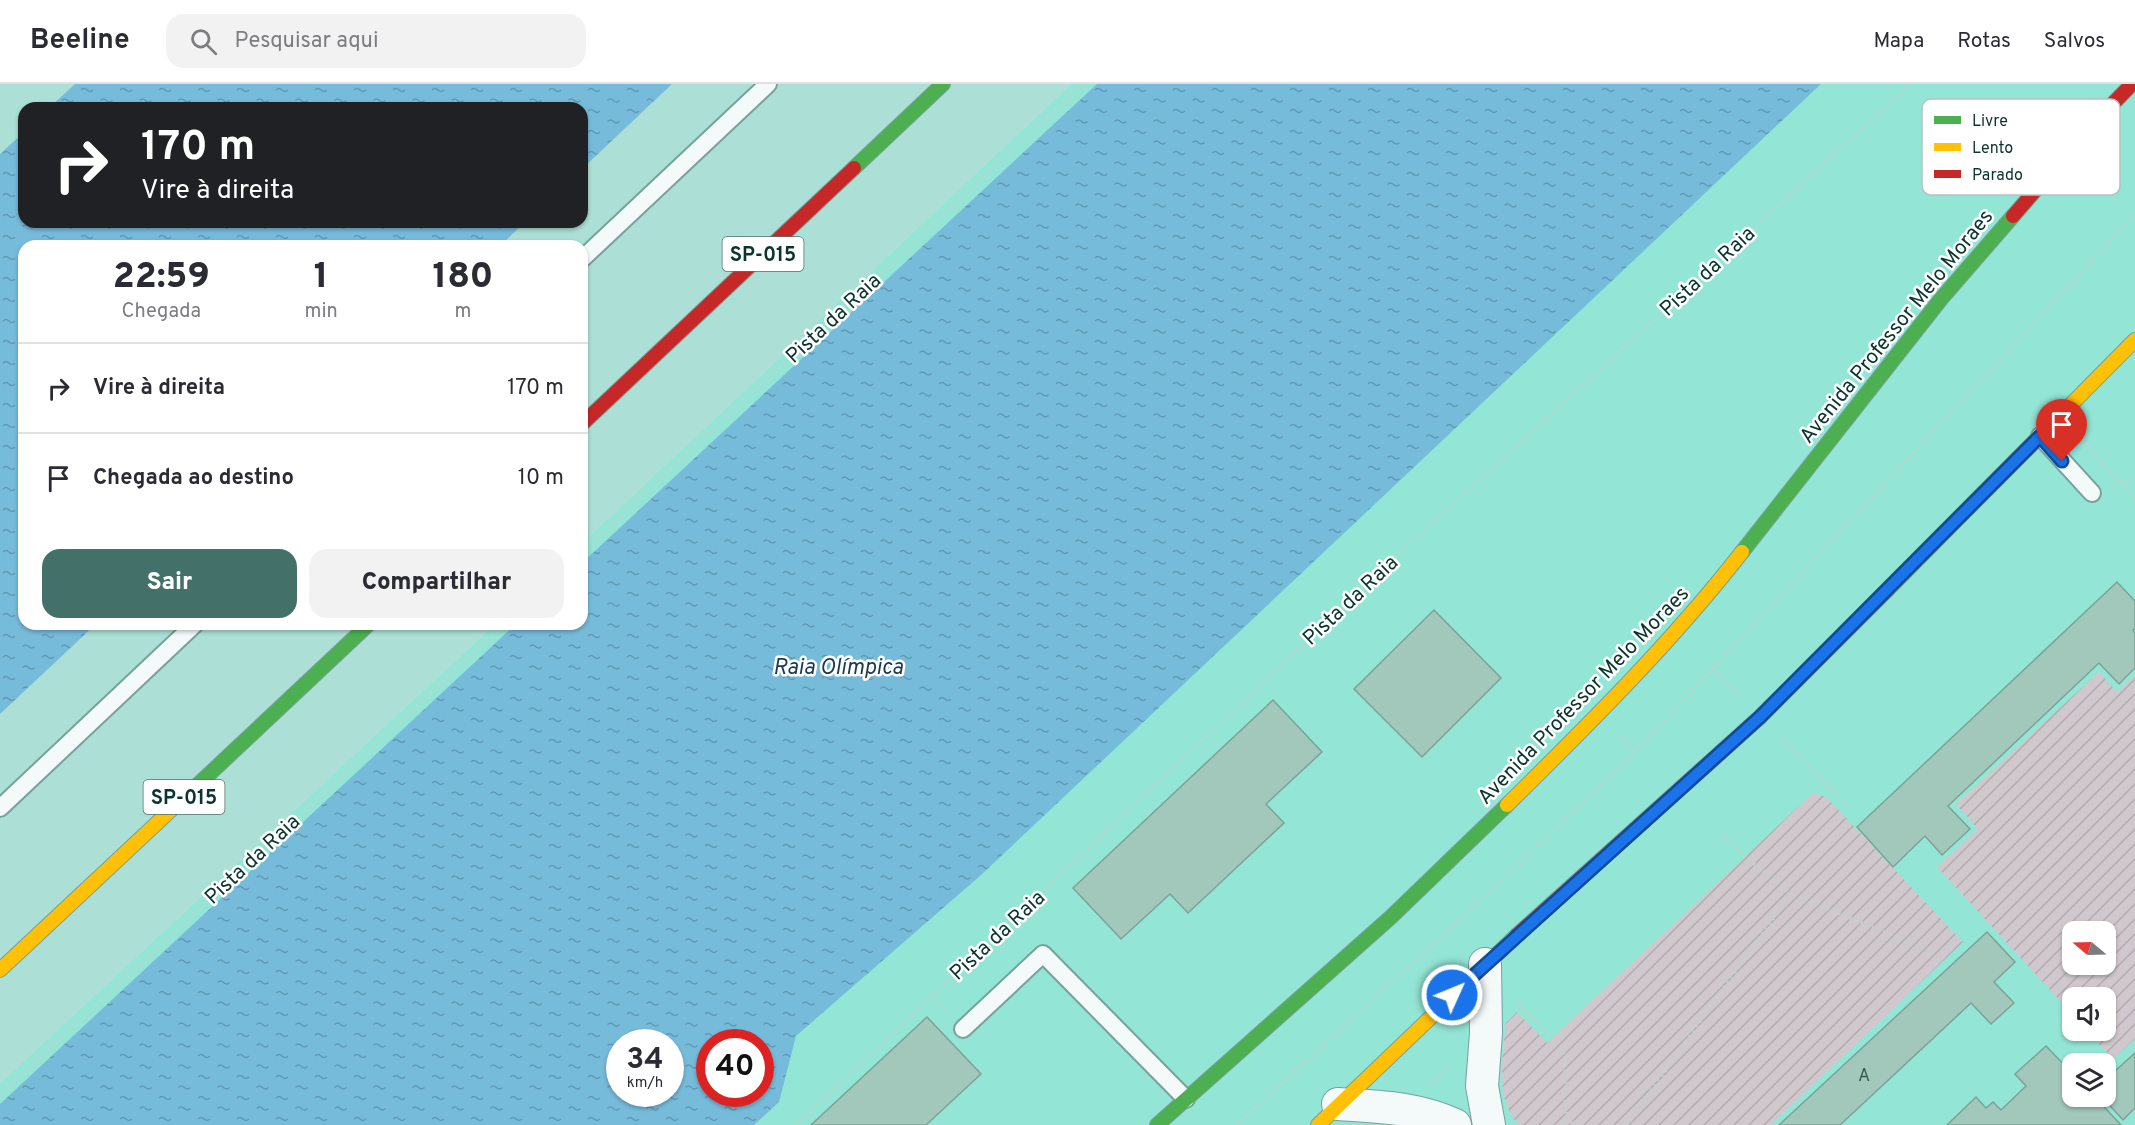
<!DOCTYPE html>
<html lang="pt">
<head>
<meta charset="utf-8">
<style>
	:root { --surface:#fff; --page:#f2f2f3; --text:#2b2b33; --muted:#7c7c81; --line:#e1e1e2; --accent:#437068 }
	body { margin:0; font-family:Overpass,sans-serif; background:var(--page); color:var(--text); height:100vh; display:flex; flex-direction:column; font-size:22px; white-space:nowrap }
	* { box-sizing:border-box; margin:0 }
	p { font-size:20px; color:var(--muted) }
	.icon { flex:none; width:33px; height:33px; fill:none; stroke:currentColor; stroke-width:2; stroke-linecap:round; stroke-linejoin:round }
	.map { position:relative; flex:1; overflow:hidden }
	.side { position:absolute; left:18px; top:156px; width:570px; height:390px; display:flex; flex-direction:column; background:var(--surface); border-radius:18px; box-shadow:0 2px 4px #0004 }
	.side>* { flex:none }
	.top-card { position:absolute; left:18px; top:18px; width:570px; height:126px; border-radius:18px; box-shadow:0 2px 4px #0004; background:#202124; color:#fff; overflow:hidden }
	.needle { width:39px; rotate:289deg }
	.controls { position:absolute; left:2062px; top:837px; display:grid; gap:12px }
	.controls a { display:grid; place-items:center; width:54px; height:54px; border-radius:12px; background:var(--surface); box-shadow:0 2px 4px #0004; font-size:30px }
	.speed { position:absolute; left:606px; top:945px; display:flex; gap:12px; font-size:30px; font-weight:700; text-align:center }
	.speed>* { display:grid; place-content:center; width:78px; height:78px; border-radius:50%; background:var(--surface); box-shadow:0 2px 4px #0004; line-height:1 }
	.speed small { font-size:15px; font-weight:400 }
	.speed .limit { border:9px solid #d22; background:#fff; color:#111 }
	.pin { position:absolute; display:grid; place-items:center; width:51px; height:51px; color:#fff; margin:-62px -26px; border-radius:50% 50% 50% 0; rotate:-45deg; box-shadow:0 0 6px #0007 }
	.pin .icon { rotate:45deg }
	.me { position:absolute; width:66px; margin:-33px; rotate:46deg; stroke-linejoin:round; filter:drop-shadow(0 0 4px #0008) }
	.turn { display:flex; align-items:center; gap:21px; height:126px; padding:0 24px; font-size:27px }
	.turn .icon { width:78px; height:78px; stroke-width:2.5 }
	.turn b { display:block; font-size:42px; line-height:51px }
	.eta { display:flex; justify-content:space-evenly; align-items:center; height:102px; text-align:center }
	.eta b { font-size:36px; font-weight:800; line-height:42px }
	.button { display:flex; gap:12px; margin-top:auto; padding:12px 24px }
	.button a { flex:1; height:69px; border-radius:18px; background:var(--accent); color:#fff; font-size:24px; font-weight:800; line-height:69px; text-align:center }
	.button a+a { background:var(--page); color:var(--text) }
	ul { padding:0; list-style:none }
	li { display:flex; align-items:center; gap:18px; height:90px; padding:0 24px; border-top:2px solid var(--line) }
	li div { flex:1 }
	li b { display:block; font-size:22px }
	li em { font-style:normal }
	header { display:flex; align-items:center; gap:36px; box-sizing:border-box; height:84px; padding:0 30px; background:var(--surface); border-bottom:2px solid var(--line) }
	header strong { font-size:28px }
	nav { display:flex; gap:33px; margin-inline-start:auto; font-size:21px }
	.search { width:420px; height:54px; background:var(--page); display:flex; align-items:center; gap:15px; box-sizing:border-box; padding:0 21px; border-radius:18px; color:var(--muted); font-size:22px }
	.map>svg:first-child { display:block }
	.built { fill:#93e5d6; fill-rule:evenodd }
	.garden { fill:url(#garden-furrows); fill-rule:evenodd }
	.water { fill:url(#water-ripples); fill-rule:evenodd }
	.building { fill:#a2c7bb; stroke:#7da296; stroke-width:1.5 }
	.lines { fill:none; stroke-linecap:round; stroke-linejoin:round }
	.lane-casing { stroke:#77a19a; stroke-width:20 }
	.street-casing { stroke:#77a19a; stroke-width:34 }
	.fast-casing { stroke:#77a19a; stroke-width:16 }
	.slow-casing { stroke:#77a19a; stroke-width:16 }
	.jam-casing { stroke:#77a19a; stroke-width:16 }
	.path { stroke:#c2d2cf; stroke-width:4; stroke-dasharray:1.5 4.5; stroke-linecap:butt }
	.lane { stroke:#f3faf9; stroke-width:16 }
	.street { stroke:#f3faf9; stroke-width:32 }
	.fast { stroke:#4caf50; stroke-width:14 }
	.slow { stroke:#ffc107; stroke-width:14 }
	.jam { stroke:#c62828; stroke-width:14 }
	.route-casing { stroke:#114b97; stroke-width:15 }
	.route { stroke:#1a73e8; stroke-width:10 }
	.labels { text-anchor:middle; stroke-width:5; stroke-linejoin:round; paint-order:stroke }
	.number-label { font-size:18px; fill:#305950 }
	.shield { fill:#fff; stroke:#54716c; stroke-width:1.5 }
	.shield-label { font-size:20px; font-weight:bold; fill:#0a342d }
	.street-label { font-size:21px; fill:#0a342d; stroke:#fff }
	.water-label { font-size:22px; font-style:italic; fill:#19394f; stroke:#fff }
	.key { fill:#fff; stroke:#b6c2c0; stroke-width:1.5 }
	.key-label { font-size:16px; fill:#0a342d }
</style>
</head>
<body>
<header>
<strong>Beeline</strong>
<div class="search"><svg class="icon" aria-label="search" viewBox="0 0 24 24"><circle cx="10" cy="10" r="6"/><path d="M15 15l6 6"/></svg>Pesquisar aqui</div>
<nav><a>Mapa</a><a>Rotas</a><a>Salvos</a></nav>
</header>
<div class="map">
<svg width="2135" height="1041" viewBox="0 0 2135 1041">
	<defs>
		<pattern id="garden-furrows" width="10" height="10" patternUnits="userSpaceOnUse" patternTransform="scale(1.5)"><rect width="10" height="10" fill="#d0c8cc"/><path d="M-1 1l2-2M0 10L10 0M9 11l2-2" fill="none" stroke="#b1acb0"/></pattern>
		<pattern id="water-ripples" width="26" height="14" patternUnits="userSpaceOnUse" patternTransform="scale(1.5)"><rect width="26" height="14" fill="#77bbdb"/><path d="M2 4q2-2 4 0t4 0M15 11q2-2 4 0t4 0" fill="none" stroke="#6099b2"/></pattern>
	</defs>
	<rect width="100%" height="100%" fill="#acdfd5"/>
	<path class="built" d="M1072 0H2135V1041H0V1000L496 540H582V460ZM2073 848H2106V880H2073ZM2073 914H2106V946H2073ZM620 958H670V1010H620ZM710 958H760V1010H710ZM2073 980H2106V1012H2073Z"/>
	<g class="garden">
		<path d="M2099 588 2117 608 2135 591V955L2113 975 2087 947 2106 946V914H2073V931L1937 783 1978 745 1956 720ZM2073 848H2106V880H2073Z"/>
		<path d="M1813 709 1826 713 1963 858 1771 1041H1519C1494 1015 1503 971 1506 939L1517 928 1547 959Z"/>
	</g>
	<g class="water">
		<polygon points="75,0 672,0 582,85 582,24 49,24"/>
		<path d="M1097 0H1821L981 791 796 952 779 1018 754 1041H0V1020L516 540H582V479ZM620 958H670V1010H620ZM710 958H760V1010H710Z"/>
		<polygon points="24,48 24,138 525,138 500,162 24,162 24,540 96,540 0,630 0,70"/>
	</g>
	<g class="building">
		<polygon points="2117,498 2135,517 2135,545 2133,546 2135,549 2135,584 2119,600 2099,579 1948,722 1970,745 1942,771 1925,752 1893,783 1857,743"/>
		<polygon points="1434,526 1501,594 1422,673 1354,605"/>
		<polygon points="1273,616 1322,668 1266,720 1284,739 1188,829 1170,810 1121,855 1073,804"/>
		<polygon points="1987,848 2015,878 1994,898 2014,919 1991,940 1971,919 1840,1041 1779,1041"/>
		<polygon points="927,933 981,990 926,1041 811,1041"/>
		<polygon points="2046,962 2073,990 2073,1012 2094,1012 2121,1041 1947,1041 1976,1013 1986,1024 1993,1018 2001,1026 2026,1002 2015,990"/>
		<polygon points="2135,969 2135,1024 2123,1036 2101,1012 2106,1012 2106,995"/>
	</g>
	<g class="lines">
		<defs>
			<g id="lane">
				<polyline points="582,175 768,0"/>
				<polyline points="2040,352 2092,409"/>
				<polyline points="0,724 195,540"/>
				<polyline points="963,945 1043,870 1186,1015"/>
			</g>
			<g id="street">
				<polyline points="1485,880 1486,949 1482,1002 1489,1041"/>
				<path d="M1338 1020C1380 1023 1416 1023 1455 1041"/>
			</g>
			<g id="fast">
				<polyline points="854,84 943,0"/>
				<polyline points="1742,468 1941,215 2013,132"/>
				<polyline points="172,725 369,540"/>
				<polyline points="1157,1041 1391,833 1507,721"/>
			</g>
			<g id="slow">
				<polyline points="1888,505 2135,256"/>
				<path d="M1507 721C1589 640 1671 559 1742 468"/>
				<polyline points="0,886 172,725"/>
				<polyline points="1318,1041 1516,852"/>
			</g>
			<g id="jam">
				<polyline points="2013,132 2092,41 2132,0"/>
				<polyline points="582,340 854,84"/>
				<polyline points="1516,852 1760,633 1888,505"/>
			</g>
		</defs>
		<use href="#lane" class="lane-casing"/>
		<use href="#street" class="street-casing"/>
		<use href="#fast" class="fast-casing"/>
		<use href="#slow" class="slow-casing"/>
		<use href="#jam" class="jam-casing"/>
		<g class="path">
			<polyline points="2081,355 2135,414"/>
			<polyline points="2113,402 2135,394"/>
			<polyline points="582,468 1084,0"/>
			<polyline points="1712,584 1738,610"/>
			<polyline points="1621,653 1635,668"/>
			<polyline points="1783,656 1848,722"/>
			<polyline points="1723,751 1745,773 1791,809"/>
			<polyline points="932,912 946,927"/>
			<polyline points="1519,920 1565,970 1566,1036"/>
			<polyline points="1431,1000 1450,982"/>
			<polyline points="0,1011 505,540"/>
			<polyline points="796,1041 1402,467 1911,0"/>
			<polyline points="1237,1041 1506,793 1635,668 2135,131"/>
			<polyline points="1561,1041 1566,1036 1578,1041"/>
			<polyline points="1627,1041 1791,809 1938,871 1965,846"/>
		</g>
		<use href="#lane" class="lane"/>
		<use href="#street" class="street"/>
		<use href="#fast" class="fast"/>
		<use href="#slow" class="slow"/>
		<use href="#jam" class="jam"/>
	</g>
	<g class="lines">
		<defs>
			<polyline id="route" points="1452,911 1760,633 2040,352 2062,377"/>
		</defs>
		<use href="#route" class="route-casing"/>
		<use href="#route" class="route"/>
	</g>
	<g class="labels">
		<g class="number-label">
			<text x="1864" y="997">A</text>
		</g>
		<g class="shield">
			<rect x="722.5" y="153" width="81" height="34" rx="4.5"/>
			<rect x="143.5" y="696" width="81" height="34" rx="4.5"/>
		</g>
		<g class="shield-label">
			<text x="763" y="177">SP-015</text>
			<text x="184" y="720">SP-015</text>
		</g>
		<g class="street-label">
			<text transform="translate(1707 187) rotate(-43)" y="7">Pista da Raia</text>
			<text transform="translate(833 234) rotate(-43)" y="7">Pista da Raia</text>
			<text transform="translate(1896 242) rotate(-51)" y="7">Avenida Professor Melo Moraes</text>
			<text transform="translate(1350 516) rotate(-43)" y="7">Pista da Raia</text>
			<text transform="translate(1583 611) rotate(-46)" y="7">Avenida Professor Melo Moraes</text>
			<text transform="translate(252 775) rotate(-43)" y="7">Pista da Raia</text>
			<text transform="translate(997 851) rotate(-43)" y="7">Pista da Raia</text>
		</g>
		<g class="water-label">
			<text x="838" y="590">Raia Olímpica</text>
		</g>
	</g>
	<rect x="1922" y="15" width="198" height="96" rx="9" class="key"/>
	<rect x="1934" y="32" width="27" height="8" fill="#4caf50"/>
	<rect x="1934" y="59" width="27" height="8" fill="#ffc107"/>
	<rect x="1934" y="86" width="27" height="8" fill="#c62828"/>
	<g class="key-label">
		<text x="1972" y="42">Livre</text>
		<text x="1972" y="69">Lento</text>
		<text x="1972" y="96">Parado</text>
	</g>
</svg>
<div class="controls">
<a><svg class="needle" viewBox="-14 -14 28 28"><path d="M0-13l5 13h-10z" fill="#e53935"/><path d="M0 13l5-13h-10z" fill="#7c7c81"/></svg></a>
<a><svg class="icon" aria-label="sound" viewBox="0 0 24 24"><path d="M4 9h4l5-4v14l-5-4H4zM17 9q2 3 0 6"/></svg></a>
<a><svg class="icon" aria-label="layers" viewBox="0 0 24 24"><path d="M12 4l9 5-9 5-9-5zM3 14l9 5 9-5"/></svg></a>
</div>
<div class="speed"><div>34<small>km/h</small></div><div class="limit">40</div></div>
<div class="pin" style="left:2062px;top:377px;background:#d93025"><svg class="icon" aria-label="arrive" viewBox="0 0 24 24"><path d="M6 21V4h12l-3 4 3 4H6"/></svg></div>
<svg class="me" style="left:1452px;top:911px" viewBox="-20 -20 40 40"><circle r="17" fill="#1a73e8" stroke="#fff" stroke-width="3"/><path d="M0-11L8 9 0 5-8 9z" fill="#fff"/></svg>
<div class="top-card">
<div class="turn"><svg class="icon" aria-label="right" viewBox="0 0 24 24"><path d="M7 20v-9h11M14 6l5 5-5 5"/></svg><div><b>170 m</b>Vire à direita</div></div>
</div>
<section class="side">
<div class="eta">
<div><b>22:59</b><p>Chegada</p></div>
<div><b>1</b><p>min</p></div>
<div><b>180</b><p>m</p></div>
</div>
<ul>
<li><svg class="icon" aria-label="right" viewBox="0 0 24 24"><path d="M7 20v-9h11M14 6l5 5-5 5"/></svg><div><b>Vire à direita</b></div><em>170 m</em></li>
<li><svg class="icon" aria-label="arrive" viewBox="0 0 24 24"><path d="M6 21V4h12l-3 4 3 4H6"/></svg><div><b>Chegada ao destino</b></div><em>10 m</em></li>
</ul>
<div class="button"><a>Sair</a><a>Compartilhar</a></div>
</section>
</div>
</body>
</html>
